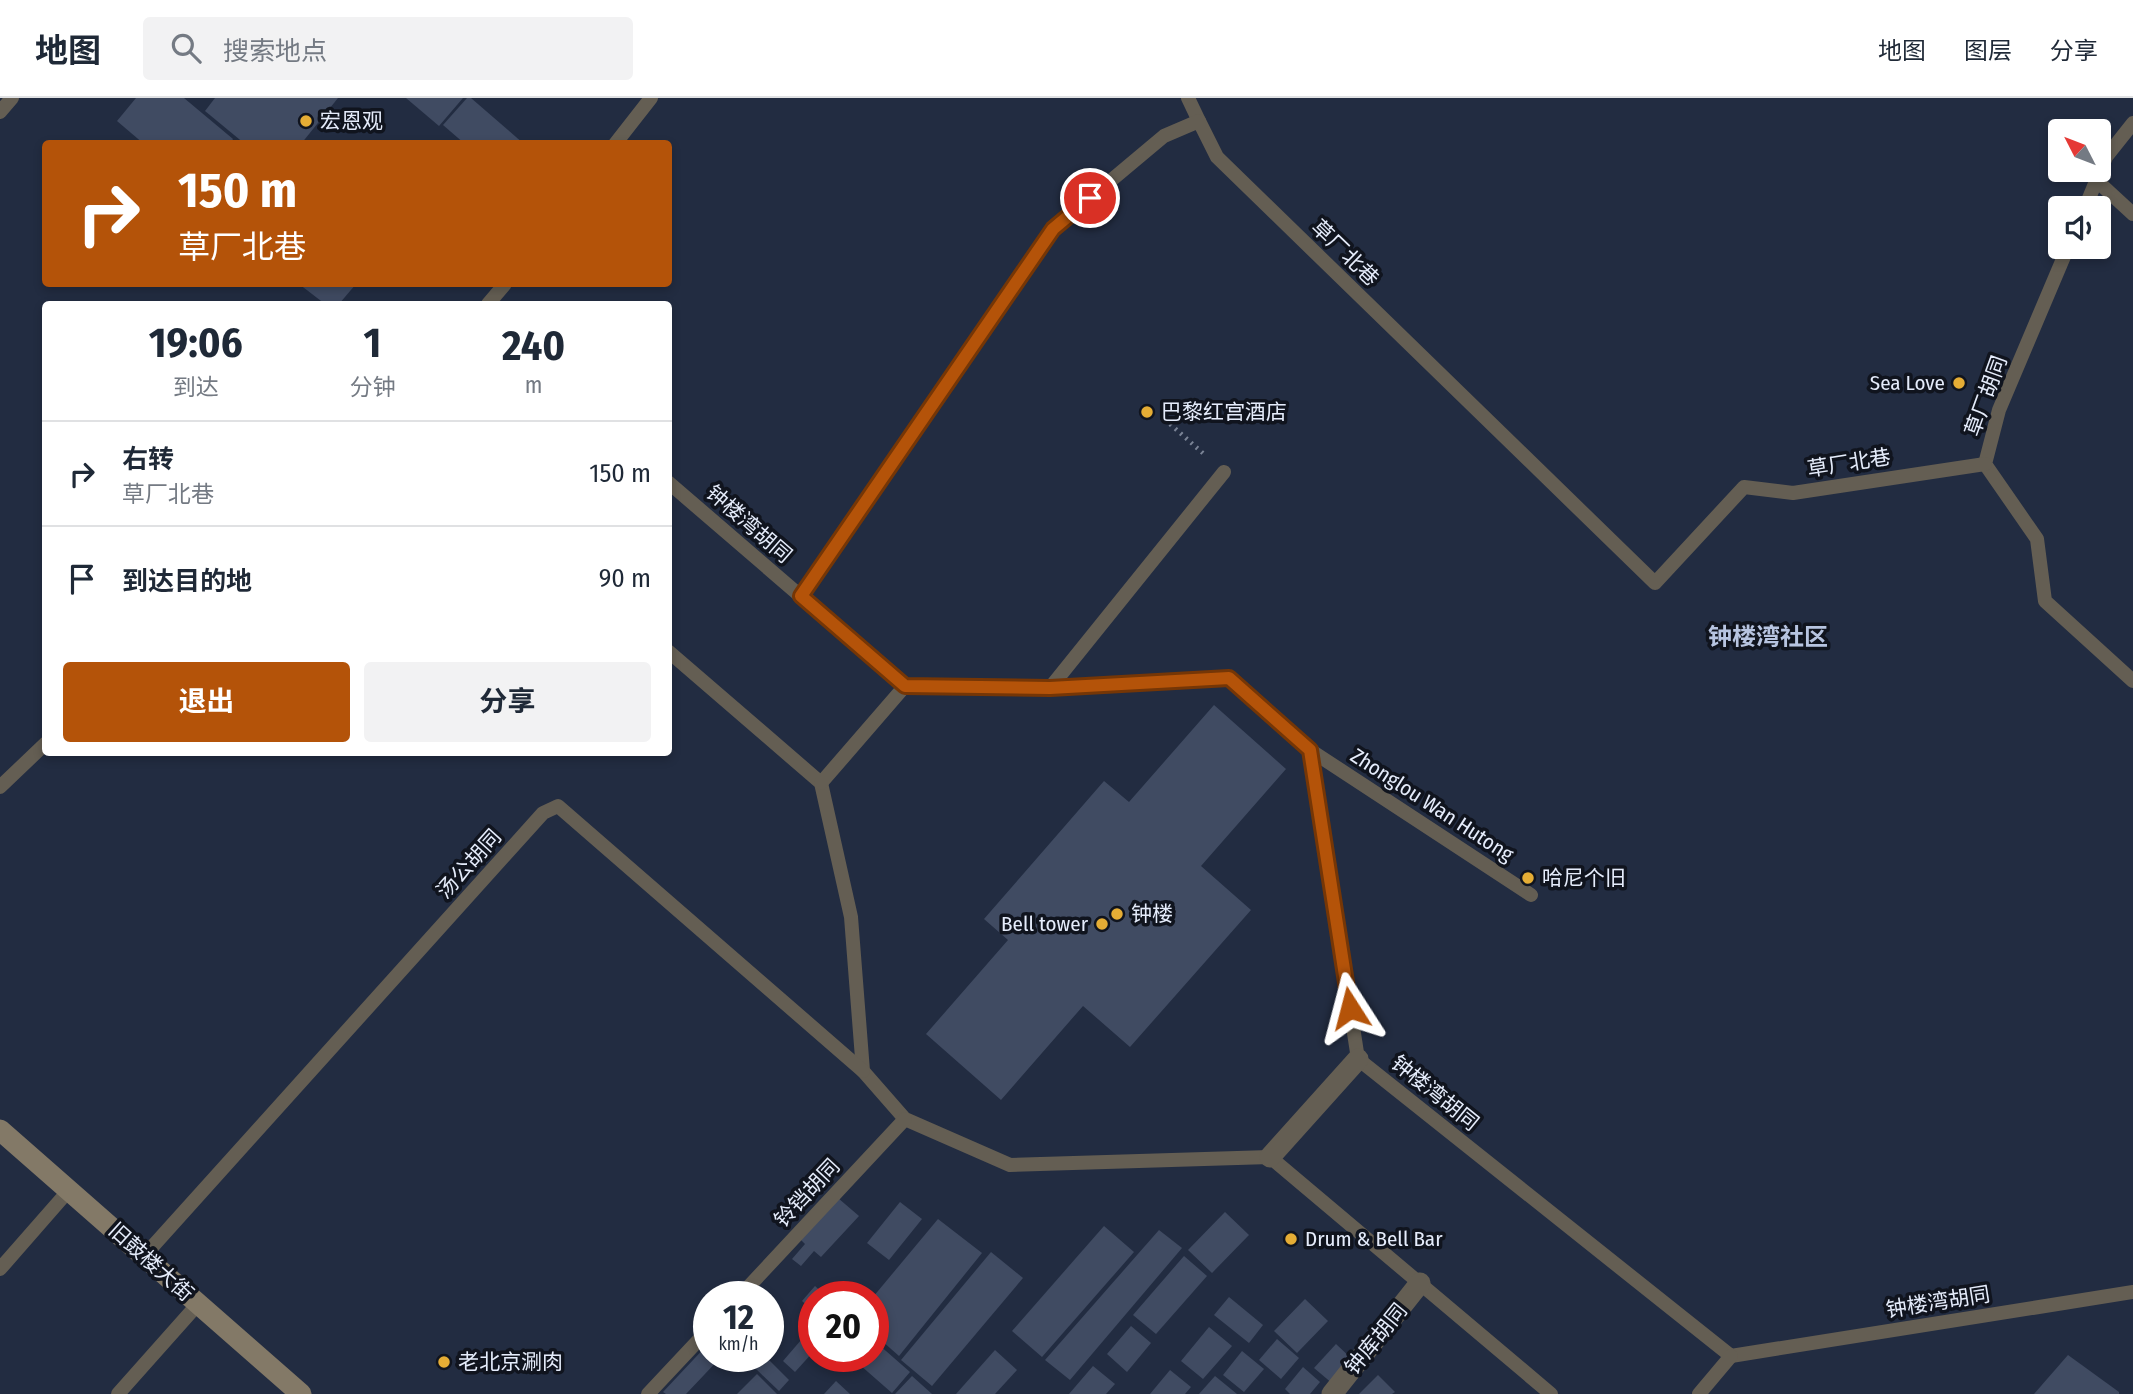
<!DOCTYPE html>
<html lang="zh">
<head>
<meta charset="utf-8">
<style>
	:root { --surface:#fff; --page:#f2f2f3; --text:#1f2937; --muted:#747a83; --line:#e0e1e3; --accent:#b45309 }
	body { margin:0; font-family:"Fira Sans Condensed","Noto Sans SC",sans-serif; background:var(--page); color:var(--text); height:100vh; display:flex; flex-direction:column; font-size:26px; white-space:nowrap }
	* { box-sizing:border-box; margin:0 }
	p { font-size:23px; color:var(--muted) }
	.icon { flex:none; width:38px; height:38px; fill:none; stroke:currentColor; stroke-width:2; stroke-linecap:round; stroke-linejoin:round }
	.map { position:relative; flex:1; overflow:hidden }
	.drawer { position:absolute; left:42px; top:203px; width:630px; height:455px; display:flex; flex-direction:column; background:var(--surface); border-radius:7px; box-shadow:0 4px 10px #0003 }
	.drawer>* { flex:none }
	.top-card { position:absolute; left:42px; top:42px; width:630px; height:147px; border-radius:7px; box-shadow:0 4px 10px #0003; background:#b45309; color:#fff; overflow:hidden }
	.needle { width:46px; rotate:312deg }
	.tools { position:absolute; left:2048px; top:21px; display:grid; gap:14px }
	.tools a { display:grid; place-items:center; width:63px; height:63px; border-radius:7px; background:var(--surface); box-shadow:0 4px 10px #0003; font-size:35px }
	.speed { position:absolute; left:693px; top:1183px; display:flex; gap:14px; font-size:35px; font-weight:700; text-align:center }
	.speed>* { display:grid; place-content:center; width:91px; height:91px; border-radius:50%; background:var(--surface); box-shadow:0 4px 10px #0003; line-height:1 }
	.speed small { font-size:18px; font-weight:400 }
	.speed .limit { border:10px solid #d22; background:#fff; color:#111 }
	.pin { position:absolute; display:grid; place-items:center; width:60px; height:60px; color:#fff; margin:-30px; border:4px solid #fff; border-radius:50%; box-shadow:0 2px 7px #0007 }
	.me { position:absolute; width:77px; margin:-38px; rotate:351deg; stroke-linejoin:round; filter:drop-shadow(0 0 5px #0008) }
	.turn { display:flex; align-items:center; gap:24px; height:147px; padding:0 21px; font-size:32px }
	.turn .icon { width:91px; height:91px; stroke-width:2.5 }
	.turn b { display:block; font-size:49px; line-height:60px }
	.eta { display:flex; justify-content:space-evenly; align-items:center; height:119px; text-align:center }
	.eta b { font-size:42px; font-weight:700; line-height:49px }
	.cta { display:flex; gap:14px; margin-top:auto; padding:14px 21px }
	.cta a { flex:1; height:80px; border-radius:7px; background:var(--accent); color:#fff; font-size:28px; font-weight:700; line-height:80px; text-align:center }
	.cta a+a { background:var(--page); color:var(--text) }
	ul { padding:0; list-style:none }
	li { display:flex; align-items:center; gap:21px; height:105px; padding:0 21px; border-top:2px solid var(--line) }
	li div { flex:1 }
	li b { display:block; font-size:26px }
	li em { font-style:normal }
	header { display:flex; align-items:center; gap:42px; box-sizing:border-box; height:98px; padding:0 35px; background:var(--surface); border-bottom:2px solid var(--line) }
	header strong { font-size:33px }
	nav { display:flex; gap:38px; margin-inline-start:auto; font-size:24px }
	.search { width:490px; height:63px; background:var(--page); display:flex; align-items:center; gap:18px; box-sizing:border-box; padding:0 24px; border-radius:7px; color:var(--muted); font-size:26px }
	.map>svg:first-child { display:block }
	.building { fill:#404b62 }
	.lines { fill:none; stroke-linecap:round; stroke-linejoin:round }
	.path { stroke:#7a8395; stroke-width:4.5; stroke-dasharray:2 5; stroke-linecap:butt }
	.lane { stroke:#645e53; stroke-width:14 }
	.street { stroke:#645e53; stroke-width:21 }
	.secondary { stroke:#837967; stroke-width:21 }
	.route-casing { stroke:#753606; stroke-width:18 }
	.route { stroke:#b45309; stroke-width:12 }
	.poi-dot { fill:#e5ad35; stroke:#10141e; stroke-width:2.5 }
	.labels { text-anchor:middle; stroke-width:7; stroke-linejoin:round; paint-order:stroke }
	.poi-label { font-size:21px; fill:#e5ecfb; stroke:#10141e; text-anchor:start }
	.street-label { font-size:21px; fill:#e5ecfb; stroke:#10141e }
	.quarter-label { font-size:24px; font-weight:bold; fill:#b7c4e0; stroke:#10141e }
</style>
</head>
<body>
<header>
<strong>地图</strong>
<div class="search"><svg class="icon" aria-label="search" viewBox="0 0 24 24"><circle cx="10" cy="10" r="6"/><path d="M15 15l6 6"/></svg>搜索地点</div>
<nav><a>地图</a><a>图层</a><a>分享</a></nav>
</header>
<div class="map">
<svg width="2133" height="1296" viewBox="0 0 2133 1296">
	<rect width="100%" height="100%" fill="#222c41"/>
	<g class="building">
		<polygon points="136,0 184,0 233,41 230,46 144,46 117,23"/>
		<polygon points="215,0 338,0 301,46 245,46 205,13"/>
		<polygon points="406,0 463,0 439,28"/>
		<polygon points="467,0 471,0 524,46 465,46 443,27"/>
		<polygon points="299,186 356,186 339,206 325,206"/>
		<polygon points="1214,607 1286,671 1201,768 1251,812 1130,949 1083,908 1001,1002 926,936 1008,842 984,821 1104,683 1129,704"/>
		<polygon points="838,1100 859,1118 821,1159 814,1153 801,1168 792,1161 805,1146 801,1142"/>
		<polygon points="900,1104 922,1121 889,1162 867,1145"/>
		<polygon points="1225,1114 1249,1137 1212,1175 1188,1152"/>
		<polygon points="938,1121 982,1155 899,1258 873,1235 873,1199"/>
		<polygon points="1104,1128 1134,1154 1042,1259 1012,1233"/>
		<polygon points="1159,1132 1182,1150 1070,1282 1045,1262"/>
		<polygon points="991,1154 1023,1180 932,1288 901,1262"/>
		<polygon points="1184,1158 1207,1178 1156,1236 1133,1217"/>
		<polygon points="815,1188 827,1199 814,1199 814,1214 802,1203"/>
		<polygon points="761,1189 775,1202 768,1209 768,1199 752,1199"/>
		<polygon points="1229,1199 1263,1227 1249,1245 1214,1217"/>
		<polygon points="1305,1201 1328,1223 1297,1255 1274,1233"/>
		<polygon points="814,1227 814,1253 795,1274 783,1263"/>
		<polygon points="1131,1228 1151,1245 1127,1274 1107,1256"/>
		<polygon points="1209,1229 1232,1248 1203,1281 1181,1263"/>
		<polygon points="1277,1241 1299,1260 1281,1281 1259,1262"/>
		<polygon points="709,1245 709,1258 722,1258 686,1296 666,1296 663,1294"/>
		<polygon points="878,1246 910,1274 892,1295 860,1267 868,1258 873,1258 873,1252"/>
		<polygon points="1336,1246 1354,1263 1333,1286 1314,1270"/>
		<polygon points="995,1252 1017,1272 995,1296 956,1296"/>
		<polygon points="1242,1253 1264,1271 1244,1294 1223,1277"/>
		<polygon points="2068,1257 2119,1294 2119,1296 2034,1296"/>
		<polygon points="766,1259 789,1282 779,1293 755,1270"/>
		<polygon points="1093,1268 1115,1286 1106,1296 1069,1296"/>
		<polygon points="1303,1269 1320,1284 1310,1296 1290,1296 1285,1291"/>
		<polygon points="1170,1272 1191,1289 1185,1296 1150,1296"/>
		<polygon points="757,1276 777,1296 737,1296"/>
		<polygon points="1378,1277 1395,1294 1392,1296 1359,1296"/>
		<polygon points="912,1278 932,1296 895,1296"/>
		<polygon points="1215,1278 1237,1296 1199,1296"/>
		<polygon points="836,1283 850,1296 824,1296"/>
	</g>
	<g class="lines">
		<polyline class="path" points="1170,326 1205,357"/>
		<g class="lane">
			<polyline points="1188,0 1199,23"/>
			<polyline points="0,14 12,0"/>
			<polyline points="615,46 651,0"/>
			<polyline points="2096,82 2133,116"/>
			<polyline points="2085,110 2106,59 2133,25"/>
			<polyline points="2068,149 1999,312 1985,366 2037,441 2045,503 2133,583"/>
			<polyline points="488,206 505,186"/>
			<polyline points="668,384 905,588 1050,590 1229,580 1310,652 1358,961 1731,1258 2133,1194"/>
			<polyline points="801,498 1053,131 1164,38 1199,23 1217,59 1655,485 1744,389 1793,395 1985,366"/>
			<polyline points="668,553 821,685 851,819 863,973 905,1021 1010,1067 1270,1059 1551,1296"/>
			<polyline points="1050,590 1224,374"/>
			<polyline points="1310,652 1531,797"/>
			<polyline points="821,685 905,588"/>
			<polyline points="0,689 46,645"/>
			<polyline points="144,1158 543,715 558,708 863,973"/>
			<polyline points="0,1171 70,1091"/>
			<polyline points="739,1199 905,1021"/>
			<polyline points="118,1296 198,1206"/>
			<polyline points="648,1296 709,1231"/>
			<polyline points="1699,1296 1731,1258"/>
		</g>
		<g class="street">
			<polyline points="1270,1059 1358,961"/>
			<polyline points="1332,1296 1420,1185"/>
		</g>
		<polyline class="secondary" points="0,1032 301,1296"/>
	</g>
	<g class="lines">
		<defs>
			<polyline id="route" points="1090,100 1053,131 801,498 905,588 1050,590 1229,580 1310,652 1350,910"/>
		</defs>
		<use href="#route" class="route-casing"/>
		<use href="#route" class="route"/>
	</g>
	<g class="poi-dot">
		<circle cx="306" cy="23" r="7"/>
		<circle cx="1959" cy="285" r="7"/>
		<circle cx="1147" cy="314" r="7"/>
		<circle cx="1528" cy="780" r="7"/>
		<circle cx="1117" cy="816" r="7"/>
		<circle cx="1102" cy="826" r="7"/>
		<circle cx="1291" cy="1141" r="7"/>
		<circle cx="444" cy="1264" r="7"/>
	</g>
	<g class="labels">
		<g class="poi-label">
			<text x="320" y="30">宏恩观</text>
			<text x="1945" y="292" text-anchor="end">Sea Love</text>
			<text x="1161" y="321">巴黎红宫酒店</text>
			<text x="1542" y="787">哈尼个旧</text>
			<text x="1131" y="823">钟楼</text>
			<text x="1088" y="833" text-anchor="end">Bell tower</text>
			<text x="1305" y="1148">Drum &amp; Bell Bar</text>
			<text x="458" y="1271">老北京涮肉</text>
		</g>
		<g class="street-label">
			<text transform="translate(1345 155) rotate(44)" y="7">草厂北巷</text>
			<text transform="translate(1986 298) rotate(-70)" y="7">草厂胡同</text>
			<text transform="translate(1849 365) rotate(-9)" y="7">草厂北巷</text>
			<text transform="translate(749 426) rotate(41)" y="7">钟楼湾胡同</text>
			<text transform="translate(1432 707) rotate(33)" y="7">Zhonglou Wan Hutong</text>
			<text transform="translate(469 766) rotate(-48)" y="7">汤公胡同</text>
			<text transform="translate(1435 995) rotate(39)" y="7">钟楼湾胡同</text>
			<text transform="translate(807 1095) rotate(-47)" y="7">铃铛胡同</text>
			<text transform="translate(151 1164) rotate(42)" y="7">旧鼓楼大街</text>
			<text transform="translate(1938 1204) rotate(-9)" y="7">钟楼湾胡同</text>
			<text transform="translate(1376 1241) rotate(-51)" y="7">钟库胡同</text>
		</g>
		<g class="quarter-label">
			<text x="1768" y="547">钟楼湾社区</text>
		</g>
	</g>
</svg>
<div class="tools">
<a><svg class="needle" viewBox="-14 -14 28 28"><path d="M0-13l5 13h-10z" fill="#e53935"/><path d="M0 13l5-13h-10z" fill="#747a83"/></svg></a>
<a><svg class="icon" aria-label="sound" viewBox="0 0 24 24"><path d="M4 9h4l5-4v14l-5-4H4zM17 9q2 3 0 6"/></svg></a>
</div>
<div class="speed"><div>12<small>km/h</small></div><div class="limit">20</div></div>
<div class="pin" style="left:1090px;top:100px;background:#d93025"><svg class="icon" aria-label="arrive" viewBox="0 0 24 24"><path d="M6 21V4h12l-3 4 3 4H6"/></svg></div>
<svg class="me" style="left:1350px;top:910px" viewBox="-20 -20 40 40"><path d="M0-17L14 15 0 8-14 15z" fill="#b45309" stroke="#fff" stroke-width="4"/></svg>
<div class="top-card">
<div class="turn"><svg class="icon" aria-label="right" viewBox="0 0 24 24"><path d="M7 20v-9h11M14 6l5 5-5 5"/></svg><div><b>150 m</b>草厂北巷</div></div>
</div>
<section class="drawer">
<div class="eta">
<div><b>19:06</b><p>到达</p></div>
<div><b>1</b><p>分钟</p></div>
<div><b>240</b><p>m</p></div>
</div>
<ul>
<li><svg class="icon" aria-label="right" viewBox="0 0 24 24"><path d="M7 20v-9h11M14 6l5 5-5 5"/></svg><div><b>右转</b><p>草厂北巷</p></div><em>150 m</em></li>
<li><svg class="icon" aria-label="arrive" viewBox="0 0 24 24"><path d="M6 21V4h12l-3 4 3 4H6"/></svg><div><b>到达目的地</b></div><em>90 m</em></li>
</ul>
<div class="cta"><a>退出</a><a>分享</a></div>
</section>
</div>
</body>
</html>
